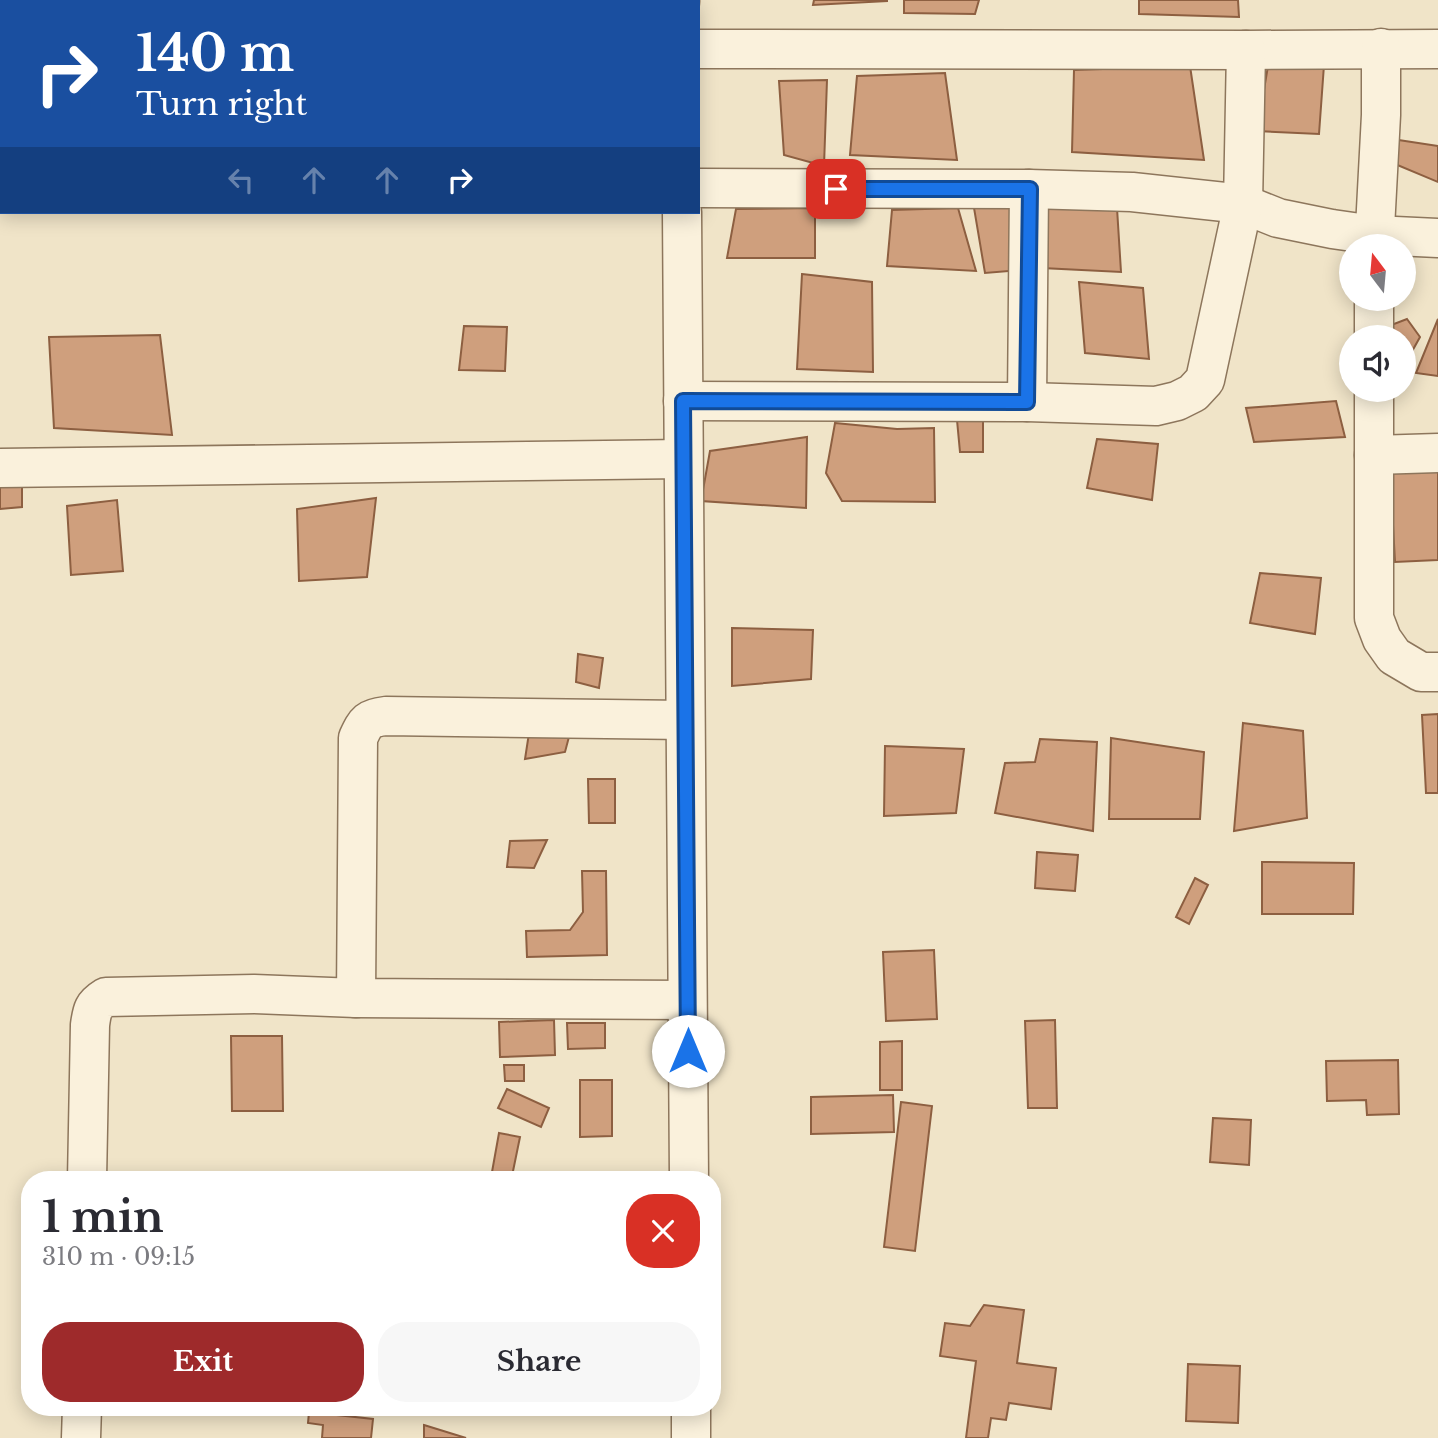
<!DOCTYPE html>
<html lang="en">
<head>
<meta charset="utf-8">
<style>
	:root { --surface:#fff; --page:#f7f7f7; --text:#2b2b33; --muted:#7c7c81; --accent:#9e2a2b }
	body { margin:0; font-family:"Libre Baskerville",serif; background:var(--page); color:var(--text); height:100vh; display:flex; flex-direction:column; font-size:26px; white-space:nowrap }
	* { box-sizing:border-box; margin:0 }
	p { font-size:23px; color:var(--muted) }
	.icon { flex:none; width:38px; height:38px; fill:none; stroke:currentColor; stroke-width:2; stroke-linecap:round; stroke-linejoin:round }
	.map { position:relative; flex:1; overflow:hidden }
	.panel { position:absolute; left:21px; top:1171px; width:700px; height:245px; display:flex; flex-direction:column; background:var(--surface); border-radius:28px; box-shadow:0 4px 18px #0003 }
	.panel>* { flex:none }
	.hud { position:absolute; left:0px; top:0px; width:700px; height:214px; box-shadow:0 4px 18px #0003; background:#1a4fa0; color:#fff; overflow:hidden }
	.needle { width:46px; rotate:344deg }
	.controls { position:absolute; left:1339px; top:234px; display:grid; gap:14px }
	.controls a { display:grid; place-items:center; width:77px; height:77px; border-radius:50%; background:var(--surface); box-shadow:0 4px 18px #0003; font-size:35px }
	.pin { position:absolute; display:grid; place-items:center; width:60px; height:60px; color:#fff; margin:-30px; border-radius:14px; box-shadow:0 4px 10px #0006 }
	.me { position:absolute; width:77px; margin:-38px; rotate:0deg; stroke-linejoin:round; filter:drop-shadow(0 0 5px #0008) }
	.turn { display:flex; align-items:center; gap:24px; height:147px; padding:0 21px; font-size:32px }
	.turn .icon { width:91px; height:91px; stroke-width:2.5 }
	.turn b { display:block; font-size:49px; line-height:60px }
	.lanes { display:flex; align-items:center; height:66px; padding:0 21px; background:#0003; justify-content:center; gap:35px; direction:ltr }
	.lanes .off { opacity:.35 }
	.round { display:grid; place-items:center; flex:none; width:74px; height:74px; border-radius:28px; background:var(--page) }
	.overview { display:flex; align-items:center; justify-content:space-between; height:119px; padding:0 21px }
	h1 { font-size:42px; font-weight:800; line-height:52px }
	.primary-button { display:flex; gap:14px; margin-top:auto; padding:14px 21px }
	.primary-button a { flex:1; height:80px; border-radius:28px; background:var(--accent); color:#fff; font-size:28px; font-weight:800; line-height:80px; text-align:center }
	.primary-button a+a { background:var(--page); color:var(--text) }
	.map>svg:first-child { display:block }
	.building { fill:#cf9f7d; stroke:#8d5f41; stroke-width:2 }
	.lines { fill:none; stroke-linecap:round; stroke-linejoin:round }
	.minor-casing { stroke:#8d765c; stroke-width:41 }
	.minor { stroke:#faf1dc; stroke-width:38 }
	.route-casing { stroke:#114b97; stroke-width:18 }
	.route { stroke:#1a73e8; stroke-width:12 }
</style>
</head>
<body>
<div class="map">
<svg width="1438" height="1438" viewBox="0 0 1438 1438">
	<rect width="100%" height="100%" fill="#f0e4c8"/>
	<g class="building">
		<rect x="391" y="0" width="65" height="2"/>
		<polygon points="814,0 887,0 887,1 813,5"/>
		<polygon points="904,0 979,0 975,14 904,13"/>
		<polygon points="1139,0 1238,0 1239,17 1139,14"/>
		<polygon points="1324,65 1319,134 1257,131 1268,66"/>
		<polygon points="1190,66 1204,160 1072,152 1074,70"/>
		<polygon points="945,73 957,160 850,155 857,76"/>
		<polygon points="827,80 824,166 784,155 779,81"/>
		<polygon points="1392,139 1438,146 1438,182 1395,164"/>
		<polygon points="1013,199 1020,270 985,273 973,202"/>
		<polygon points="1046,206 1117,208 1121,272 1042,268"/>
		<polygon points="815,208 815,258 727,258 736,209"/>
		<polygon points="958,208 976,271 887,266 892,210"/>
		<polygon points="802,274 872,282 873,372 797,369"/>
		<polygon points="1079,282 1143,288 1149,359 1085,353"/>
		<polygon points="1407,319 1420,337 1405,364 1404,361 1404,338 1392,338 1386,327"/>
		<polygon points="1438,319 1438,376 1416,373"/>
		<polygon points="464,326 507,327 505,371 459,370"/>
		<polygon points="160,335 172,435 54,428 49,337"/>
		<polygon points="1336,401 1345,437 1254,442 1246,408"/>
		<polygon points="983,419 983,452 960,452 957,420"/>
		<polygon points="835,423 897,429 934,428 935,502 842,501 826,473"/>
		<polygon points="807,437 806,508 701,501 710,451"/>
		<polygon points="1097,439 1158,444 1152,500 1087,488"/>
		<polygon points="1390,469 1438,472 1438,560 1395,562"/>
		<polygon points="22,484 22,507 0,509 0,485"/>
		<polygon points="376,498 367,577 299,581 297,509"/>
		<polygon points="117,500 123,571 71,575 67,506"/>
		<polygon points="1260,573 1321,578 1315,634 1250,623"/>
		<polygon points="732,628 813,630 811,679 732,686"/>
		<polygon points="578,654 603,658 599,688 576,682"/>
		<polygon points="1438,714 1438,793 1426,793 1422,715"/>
		<polygon points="1243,723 1303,731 1307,818 1234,831"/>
		<polygon points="529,733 570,733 565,752 525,759"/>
		<polygon points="1111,738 1204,752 1200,819 1109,819"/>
		<polygon points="1040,739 1097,742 1093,831 995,813 1005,763 1035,762"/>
		<polygon points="885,746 964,749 956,813 884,816"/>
		<polygon points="588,779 615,779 615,823 589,823"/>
		<polygon points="547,840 534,868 507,867 510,841"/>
		<polygon points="1037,852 1078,855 1075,891 1035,888"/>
		<polygon points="1262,862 1354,863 1353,914 1262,914"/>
		<polygon points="582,871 606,871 607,955 527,957 526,931 570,930 583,912"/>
		<polygon points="1195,878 1208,885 1189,924 1176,917"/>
		<polygon points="934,950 937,1019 886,1021 883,952"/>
		<polygon points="554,1020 555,1055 500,1057 499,1022"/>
		<polygon points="1055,1020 1057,1108 1028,1108 1025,1021"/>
		<polygon points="567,1023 605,1023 605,1048 568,1049"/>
		<polygon points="231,1036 282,1036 283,1111 232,1111"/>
		<polygon points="902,1041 902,1090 880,1090 880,1042"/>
		<polygon points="1398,1060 1399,1114 1367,1115 1366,1100 1327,1101 1326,1061"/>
		<polygon points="504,1065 524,1065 524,1081 505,1081"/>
		<polygon points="580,1080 612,1080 612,1136 580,1137"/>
		<polygon points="507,1089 549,1108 541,1127 498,1108"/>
		<polygon points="893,1095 894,1132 811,1134 811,1097"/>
		<polygon points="901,1102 932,1106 915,1251 884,1247"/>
		<polygon points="1213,1118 1251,1120 1249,1165 1210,1162"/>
		<polygon points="499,1133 520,1137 512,1176 492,1172"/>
		<polygon points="984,1305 1024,1310 1017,1363 1056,1368 1051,1409 1009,1403 1006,1420 991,1418 988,1438 966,1438 976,1361 940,1356 945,1323 970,1326"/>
		<polygon points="1188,1364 1240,1366 1238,1423 1186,1421"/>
		<polygon points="309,1412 373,1419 371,1438 322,1438 323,1425 308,1423"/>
		<polygon points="424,1425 466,1438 424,1438"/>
	</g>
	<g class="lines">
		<defs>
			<g id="minor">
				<polyline points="680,0 680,2"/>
				<polyline points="698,49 1246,50 1438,49"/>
				<polyline points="698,188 1029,189 1132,192 1243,204 1278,218 1332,229 1374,235 1438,238"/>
				<polyline points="682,212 689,1180"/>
				<polyline points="1374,247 1381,115 1381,48"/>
				<polyline points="1374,299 1374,338"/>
				<polyline points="1374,390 1374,618 1382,639 1394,656 1421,672 1438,672"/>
				<polyline points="683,401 1027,402 1156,406 1177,401 1193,393 1205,380 1243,204 1246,50"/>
				<polyline points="1027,402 1029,189"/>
				<polyline points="1374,455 1438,453"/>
				<polyline points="0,468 683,459"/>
				<path d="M356 998 358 738C366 721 368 718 386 716L685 720"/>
				<path d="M87 1180 90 1025C92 1010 93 1005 106 997L254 994 356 998 687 1000"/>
				<polyline points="691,1407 691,1438"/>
				<polyline points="81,1438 82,1407"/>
			</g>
		</defs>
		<use href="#minor" class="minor-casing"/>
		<use href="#minor" class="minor"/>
	</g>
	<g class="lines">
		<defs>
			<polyline id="route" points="688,1051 683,401 1027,402 1030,189 836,189"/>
		</defs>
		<use href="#route" class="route-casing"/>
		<use href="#route" class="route"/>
	</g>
</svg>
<div class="controls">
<a><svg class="needle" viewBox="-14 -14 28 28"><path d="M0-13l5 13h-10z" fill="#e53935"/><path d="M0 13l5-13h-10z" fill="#7c7c81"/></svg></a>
<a><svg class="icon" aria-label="sound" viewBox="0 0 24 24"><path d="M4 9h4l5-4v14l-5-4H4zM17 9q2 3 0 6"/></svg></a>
</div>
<div class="pin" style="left:836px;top:189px;background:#d93025"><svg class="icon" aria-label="arrive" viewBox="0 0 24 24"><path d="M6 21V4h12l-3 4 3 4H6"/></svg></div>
<svg class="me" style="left:688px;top:1051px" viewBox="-20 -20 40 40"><circle r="19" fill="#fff"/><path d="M0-13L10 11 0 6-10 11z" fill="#1a73e8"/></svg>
<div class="hud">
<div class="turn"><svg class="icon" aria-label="right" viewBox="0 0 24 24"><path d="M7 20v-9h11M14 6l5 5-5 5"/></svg><div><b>140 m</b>Turn right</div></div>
<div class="lanes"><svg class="icon off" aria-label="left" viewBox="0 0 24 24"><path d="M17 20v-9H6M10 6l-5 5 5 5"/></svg><svg class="icon off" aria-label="ahead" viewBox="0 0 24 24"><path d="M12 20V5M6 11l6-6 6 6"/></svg><svg class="icon off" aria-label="ahead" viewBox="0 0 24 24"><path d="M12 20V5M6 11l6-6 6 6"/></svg><svg class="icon" aria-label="right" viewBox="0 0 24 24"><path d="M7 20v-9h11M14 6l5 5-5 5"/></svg></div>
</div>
<section class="panel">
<div class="overview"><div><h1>1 min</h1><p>310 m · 09:15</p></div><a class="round" style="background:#d93025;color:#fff"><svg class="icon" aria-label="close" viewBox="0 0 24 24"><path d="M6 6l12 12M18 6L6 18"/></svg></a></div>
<div class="primary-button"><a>Exit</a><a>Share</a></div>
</section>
</div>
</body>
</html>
